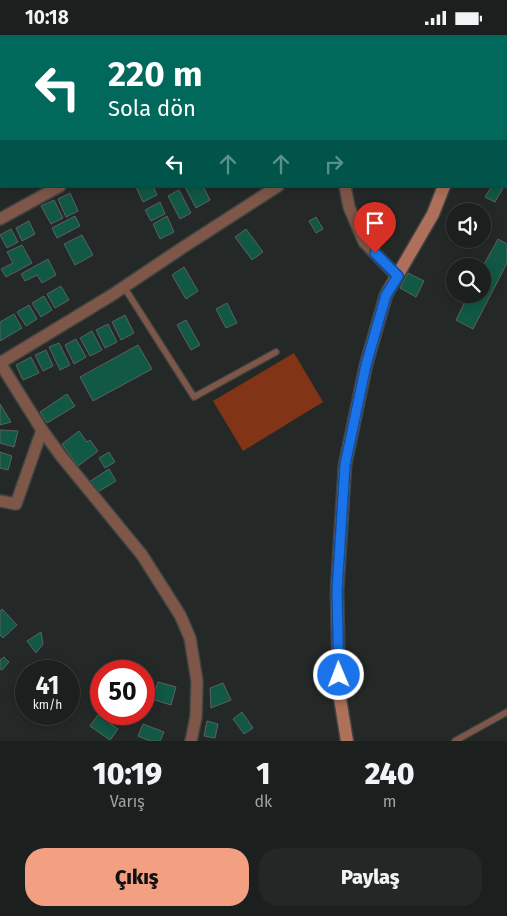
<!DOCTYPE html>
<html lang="tr">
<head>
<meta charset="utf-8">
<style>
	:root { --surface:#1b1f1d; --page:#242726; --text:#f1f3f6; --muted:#a0a2a4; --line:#393d3b; --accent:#f39f82 }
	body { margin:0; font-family:"Fira Sans",sans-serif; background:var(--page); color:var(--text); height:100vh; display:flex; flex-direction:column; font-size:19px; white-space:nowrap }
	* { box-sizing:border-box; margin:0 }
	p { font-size:16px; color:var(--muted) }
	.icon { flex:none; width:28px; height:28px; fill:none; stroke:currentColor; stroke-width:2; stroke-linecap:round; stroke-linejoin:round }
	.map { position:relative; height:706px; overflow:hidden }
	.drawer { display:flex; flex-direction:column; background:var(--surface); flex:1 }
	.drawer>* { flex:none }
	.hud { position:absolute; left:0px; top:0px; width:508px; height:152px; box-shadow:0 2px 12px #0003,0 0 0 1px var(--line); background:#00695c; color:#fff; overflow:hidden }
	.controls { position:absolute; left:446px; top:168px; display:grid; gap:10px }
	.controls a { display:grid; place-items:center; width:45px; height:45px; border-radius:50%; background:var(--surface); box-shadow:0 2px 12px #0003,0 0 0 1px var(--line); font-size:25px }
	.speed { position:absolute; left:15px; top:625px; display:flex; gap:10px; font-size:25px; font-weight:700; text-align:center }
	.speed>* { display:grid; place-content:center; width:65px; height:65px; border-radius:50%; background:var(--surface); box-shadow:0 2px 12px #0003,0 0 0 1px var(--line); line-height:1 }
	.speed small { font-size:12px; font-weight:400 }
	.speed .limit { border:8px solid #d22; background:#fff; color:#111 }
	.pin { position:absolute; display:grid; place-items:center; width:42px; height:42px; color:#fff; margin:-51px -21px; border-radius:50% 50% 50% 0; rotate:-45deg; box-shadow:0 0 5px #0007 }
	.pin .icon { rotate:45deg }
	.me { position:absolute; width:55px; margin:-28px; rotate:359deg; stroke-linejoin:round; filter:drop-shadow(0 0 4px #0008) }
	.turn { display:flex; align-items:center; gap:18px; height:105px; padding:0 25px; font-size:22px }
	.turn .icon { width:65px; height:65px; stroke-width:2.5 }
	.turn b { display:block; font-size:35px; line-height:42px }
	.lanes { display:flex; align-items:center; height:48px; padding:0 25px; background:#0003; justify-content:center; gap:25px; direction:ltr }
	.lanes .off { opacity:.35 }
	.eta { display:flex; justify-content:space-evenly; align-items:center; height:85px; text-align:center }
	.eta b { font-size:30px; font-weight:800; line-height:35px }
	.primary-button { display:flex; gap:10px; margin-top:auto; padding:10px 25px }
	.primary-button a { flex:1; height:58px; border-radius:20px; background:var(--accent); color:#111; font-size:20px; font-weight:800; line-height:58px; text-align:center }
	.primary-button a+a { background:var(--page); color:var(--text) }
	.status { display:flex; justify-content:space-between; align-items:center; height:35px; padding:0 25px; background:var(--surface); direction:ltr }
	.status svg { height:14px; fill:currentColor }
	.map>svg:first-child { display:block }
	.green { fill:#823416 }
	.building { fill:#115845; stroke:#5c615f }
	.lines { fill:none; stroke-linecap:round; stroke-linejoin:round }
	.service-casing { stroke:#404442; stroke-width:8 }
	.minor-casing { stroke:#404442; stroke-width:14 }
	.secondary-casing { stroke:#404442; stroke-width:15 }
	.service { stroke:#7e5749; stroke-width:5.5 }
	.minor { stroke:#7e5749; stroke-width:11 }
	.secondary { stroke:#ae705b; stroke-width:12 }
	.route-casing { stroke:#114b97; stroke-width:12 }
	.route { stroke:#1a73e8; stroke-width:9 }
</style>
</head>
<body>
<div class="status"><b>10:18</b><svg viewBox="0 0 49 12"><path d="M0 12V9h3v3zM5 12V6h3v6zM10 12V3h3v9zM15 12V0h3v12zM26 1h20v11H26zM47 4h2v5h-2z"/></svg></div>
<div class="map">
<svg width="507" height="706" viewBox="0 0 507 706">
	<rect width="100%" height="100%" fill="#242927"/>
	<polygon class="green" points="294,318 323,367 243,416 213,366"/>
	<g class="building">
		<polygon points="138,151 153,151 157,160 143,167 136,152"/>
		<polygon points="203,151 210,165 196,173 185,152"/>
		<polygon points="492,151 500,151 503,153 495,167 485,162"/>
		<polygon points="179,155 191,178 180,184 168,161"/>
		<polygon points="70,158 78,176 66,182 58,164"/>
		<polygon points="54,165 63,183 51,189 41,171"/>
		<polygon points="160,167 165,179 151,186 145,175"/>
		<polygon points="75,181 80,191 57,203 52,193"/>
		<polygon points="167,181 174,197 160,204 153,189"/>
		<polygon points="316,182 323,194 316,198 309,186"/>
		<polygon points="29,186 35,199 22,206 16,193"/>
		<polygon points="11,194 18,207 7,213 0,200"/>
		<polygon points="246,194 263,217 252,225 235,202"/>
		<polygon points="82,200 93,220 75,230 64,209"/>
		<polygon points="498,204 507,209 507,228 473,294 456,285 469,259 482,259 482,233"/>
		<polygon points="22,210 32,228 6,242 1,234 13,228 7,217"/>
		<polygon points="48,224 56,240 42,248 37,240 25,246 21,239"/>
		<polygon points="184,232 198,256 186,264 172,240"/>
		<polygon points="408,238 424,246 416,262 400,253"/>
		<polygon points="61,251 69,265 55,273 47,259"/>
		<polygon points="44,261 52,275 41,282 32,268"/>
		<polygon points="227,268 237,288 226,293 216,274"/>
		<polygon points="29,270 37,284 26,291 17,277"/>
		<polygon points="14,279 22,293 0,306 0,287"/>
		<polygon points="125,280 134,298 121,305 112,287"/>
		<polygon points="186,285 200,310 191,315 177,290"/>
		<polygon points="108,289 117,307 105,313 96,295"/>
		<polygon points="92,296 102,315 90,321 80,303"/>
		<polygon points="76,304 86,322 74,329 65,310"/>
		<polygon points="59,308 70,330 60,335 49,312"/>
		<polygon points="138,310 152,334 93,366 80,342"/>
		<polygon points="46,315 53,331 43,336 35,320"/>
		<polygon points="31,322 39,338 23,345 16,330"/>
		<polygon points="67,359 75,371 47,388 40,377"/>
		<polygon points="0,369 11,387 0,390"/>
		<polygon points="0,395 18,396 14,412 0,408"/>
		<polygon points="79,396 87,407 90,405 98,416 78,431 62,409"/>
		<polygon points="0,417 12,421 8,435 0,433"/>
		<polygon points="109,417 115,427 105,433 99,423"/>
		<polygon points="109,434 116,446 96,458 89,447"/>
		<polygon points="2,574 17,590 3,603 0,600 0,576"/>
		<polygon points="41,597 43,609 36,618 27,606"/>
		<polygon points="4,622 9,627 2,635 0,634 0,625"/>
		<polygon points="158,647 176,652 171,670 152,664"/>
		<polygon points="223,648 231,665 211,673 210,653"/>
		<polygon points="242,677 253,693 244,699 233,684"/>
		<polygon points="106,679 126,679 118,690 104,680"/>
		<polygon points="98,680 118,694 110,705 90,691"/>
		<polygon points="207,686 218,689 215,703 204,701"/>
		<polygon points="143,689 164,697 160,706 150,706 138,701"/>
	</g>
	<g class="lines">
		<defs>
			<g id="service">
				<polyline points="124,252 194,362 276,317"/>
				<polyline points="455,706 507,677"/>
			</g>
			<g id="minor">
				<polyline points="28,0 28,1"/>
				<polyline points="207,0 207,1"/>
				<polyline points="278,0 278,1"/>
				<polyline points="191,1 194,0"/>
				<polyline points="506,48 507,48"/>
				<polyline points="0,91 1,90"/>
				<polyline points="506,121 507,121"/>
				<polyline points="345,151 349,172 364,207 397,241"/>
				<polyline points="0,184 60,151"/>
				<polyline points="0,328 42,395 61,421 142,520 180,580 190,603 197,646 196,682 191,706"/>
				<polyline points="0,328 112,260 182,213 278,151"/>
				<polyline points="0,466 16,469 42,395"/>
			</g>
			<g id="secondary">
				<polyline points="400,0 400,1"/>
				<polyline points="347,706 339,657 337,556 345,430 366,330 386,260 433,179 444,151"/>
			</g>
		</defs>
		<use href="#service" class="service-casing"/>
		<use href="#minor" class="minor-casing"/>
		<use href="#secondary" class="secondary-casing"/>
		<use href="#service" class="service"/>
		<use href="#minor" class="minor"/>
		<use href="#secondary" class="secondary"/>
	</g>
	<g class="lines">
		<defs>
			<polyline id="route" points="339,640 337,556 345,430 366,330 386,260 398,241 375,218"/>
		</defs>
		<use href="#route" class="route-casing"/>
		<use href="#route" class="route"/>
	</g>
</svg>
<div class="controls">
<a><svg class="icon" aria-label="sound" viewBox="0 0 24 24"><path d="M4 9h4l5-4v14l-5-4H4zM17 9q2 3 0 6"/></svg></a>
<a><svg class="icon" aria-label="search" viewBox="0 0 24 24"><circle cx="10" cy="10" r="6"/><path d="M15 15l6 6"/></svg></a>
</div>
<div class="speed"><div>41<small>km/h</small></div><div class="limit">50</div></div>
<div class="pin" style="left:375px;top:218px;background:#d93025"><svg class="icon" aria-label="arrive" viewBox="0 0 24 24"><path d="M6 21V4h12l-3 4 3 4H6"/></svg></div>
<svg class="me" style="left:339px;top:640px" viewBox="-20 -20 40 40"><circle r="17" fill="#1a73e8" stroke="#fff" stroke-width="3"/><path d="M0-11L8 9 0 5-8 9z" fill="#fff"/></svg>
<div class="hud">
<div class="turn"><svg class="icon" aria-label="left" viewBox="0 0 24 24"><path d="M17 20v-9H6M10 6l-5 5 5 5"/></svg><div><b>220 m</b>Sola dön</div></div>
<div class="lanes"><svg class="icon" aria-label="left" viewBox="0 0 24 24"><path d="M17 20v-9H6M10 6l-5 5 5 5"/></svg><svg class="icon off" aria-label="ahead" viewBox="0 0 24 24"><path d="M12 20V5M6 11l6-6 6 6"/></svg><svg class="icon off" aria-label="ahead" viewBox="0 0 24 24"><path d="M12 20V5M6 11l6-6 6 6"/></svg><svg class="icon off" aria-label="right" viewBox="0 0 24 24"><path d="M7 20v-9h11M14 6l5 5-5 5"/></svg></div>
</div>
</div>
<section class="drawer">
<div class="eta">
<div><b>10:19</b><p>Varış</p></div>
<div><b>1</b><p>dk</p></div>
<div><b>240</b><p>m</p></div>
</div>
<div class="primary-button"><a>Çıkış</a><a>Paylaş</a></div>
</section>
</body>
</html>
